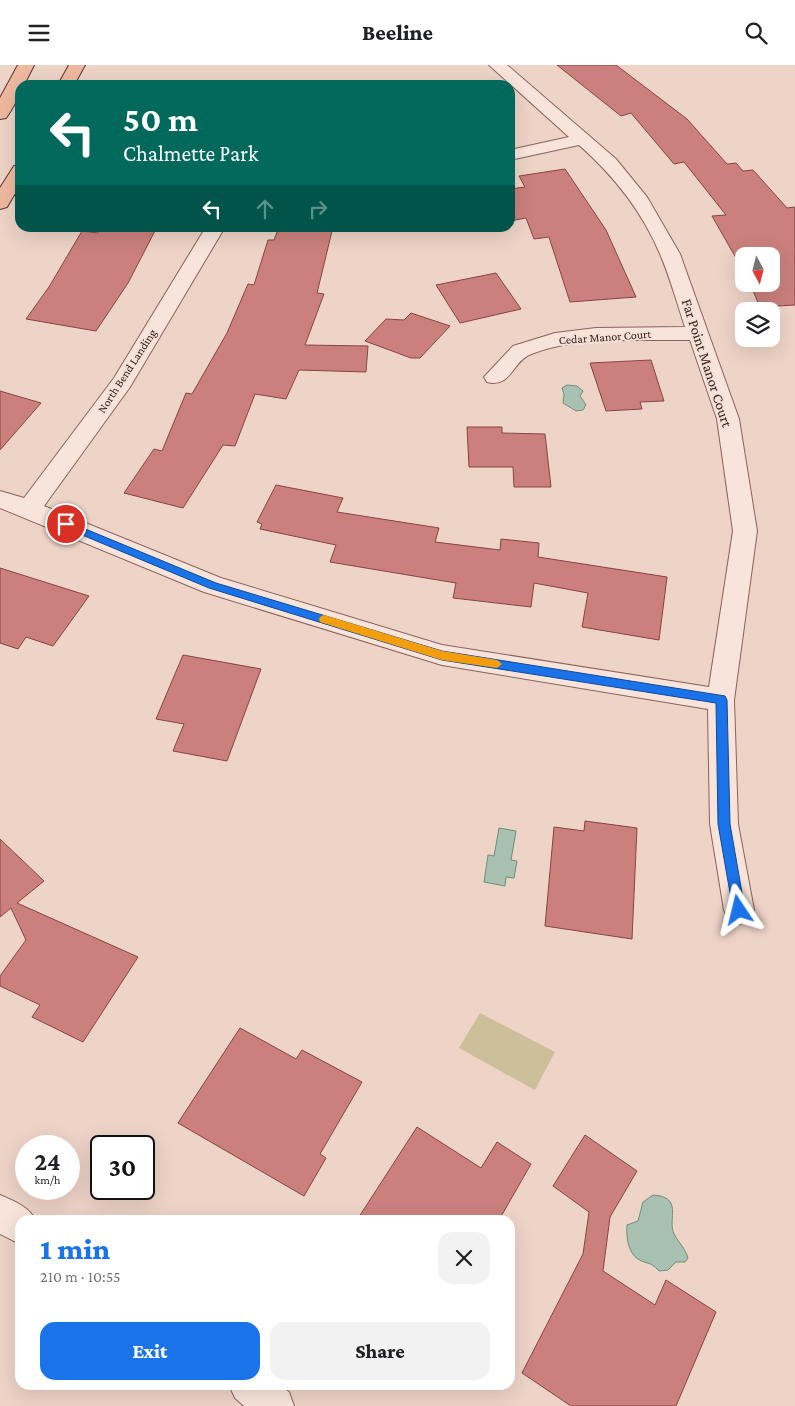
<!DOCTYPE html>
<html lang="en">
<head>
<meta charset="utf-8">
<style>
	:root { --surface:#fff; --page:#f2f2f2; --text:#202124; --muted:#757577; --accent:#1a73e8 }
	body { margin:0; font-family:"Crimson Pro",serif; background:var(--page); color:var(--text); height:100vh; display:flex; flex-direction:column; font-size:19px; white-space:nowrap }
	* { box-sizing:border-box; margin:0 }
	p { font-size:16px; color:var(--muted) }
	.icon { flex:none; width:28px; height:28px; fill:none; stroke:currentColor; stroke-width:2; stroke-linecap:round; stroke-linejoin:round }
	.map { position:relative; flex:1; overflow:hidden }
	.side { position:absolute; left:15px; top:1150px; width:500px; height:175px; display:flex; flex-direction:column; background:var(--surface); border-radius:15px; box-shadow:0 5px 20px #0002 }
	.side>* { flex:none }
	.banner { position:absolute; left:15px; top:15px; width:500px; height:152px; border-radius:15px; box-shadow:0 5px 20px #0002; background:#00695c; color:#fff; overflow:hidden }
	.needle { width:32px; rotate:173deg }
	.tools { position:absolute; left:735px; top:182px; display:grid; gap:10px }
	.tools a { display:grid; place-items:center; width:45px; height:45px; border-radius:10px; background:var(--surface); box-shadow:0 5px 20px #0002; font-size:25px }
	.speed { position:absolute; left:15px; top:1070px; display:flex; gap:10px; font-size:25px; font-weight:700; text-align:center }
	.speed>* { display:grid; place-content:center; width:65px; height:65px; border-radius:50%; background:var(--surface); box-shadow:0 5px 20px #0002; line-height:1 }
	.speed small { font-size:12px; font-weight:400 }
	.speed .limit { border:2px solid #111; border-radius:8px; background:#fff; color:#111 }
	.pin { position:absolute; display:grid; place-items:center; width:42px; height:42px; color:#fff; margin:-21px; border:2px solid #fff; border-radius:50%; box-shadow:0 1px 5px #0007 }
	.me { position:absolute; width:55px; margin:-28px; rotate:350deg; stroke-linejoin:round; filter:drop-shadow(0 0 4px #0008) }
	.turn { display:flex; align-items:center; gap:18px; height:105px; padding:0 25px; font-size:22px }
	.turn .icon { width:65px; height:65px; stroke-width:2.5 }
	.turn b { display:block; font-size:35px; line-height:42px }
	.lanes { display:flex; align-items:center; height:48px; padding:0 25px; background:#0003; justify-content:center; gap:25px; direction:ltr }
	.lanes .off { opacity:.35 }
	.round { display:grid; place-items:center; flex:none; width:52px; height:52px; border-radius:15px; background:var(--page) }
	.overview { display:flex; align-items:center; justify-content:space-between; height:85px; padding:0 25px }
	h1 { font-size:30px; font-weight:800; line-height:38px; color:var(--accent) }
	.button { display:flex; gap:10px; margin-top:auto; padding:10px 25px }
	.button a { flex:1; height:58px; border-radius:15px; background:var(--accent); color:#fff; font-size:20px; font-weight:800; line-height:58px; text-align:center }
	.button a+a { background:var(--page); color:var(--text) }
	header { display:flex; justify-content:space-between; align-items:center; height:65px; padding:0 25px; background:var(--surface); font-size:22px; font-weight:800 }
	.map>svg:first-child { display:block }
	.green { fill:#ccbf9a }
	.water { fill:#a8c1b0; stroke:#6e907b }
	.building { fill:#cb807d; stroke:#884443 }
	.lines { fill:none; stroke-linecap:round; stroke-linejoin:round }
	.street-casing { stroke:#89635c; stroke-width:2 }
	.primary-casing { stroke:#573430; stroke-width:2 }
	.street { fill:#f8e4da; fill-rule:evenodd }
	.primary { fill:#efb9a0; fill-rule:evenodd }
	.route { fill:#1a73e8; stroke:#114b97 }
	.slow { fill:#f59e0b }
	.labels { text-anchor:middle; stroke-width:4; stroke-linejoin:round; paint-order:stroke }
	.far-street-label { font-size:12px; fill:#392220; stroke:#f5e0d6 }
	.street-label { font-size:15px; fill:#392220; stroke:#f5e0d6 }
</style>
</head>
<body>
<header><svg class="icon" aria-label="menu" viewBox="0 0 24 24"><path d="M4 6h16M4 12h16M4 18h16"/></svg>Beeline<svg class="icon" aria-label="search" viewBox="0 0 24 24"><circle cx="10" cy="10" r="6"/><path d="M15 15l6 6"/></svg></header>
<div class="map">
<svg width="795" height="1341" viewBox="0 0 795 1341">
	<rect width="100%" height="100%" fill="#eed3c7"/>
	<polygon class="green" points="480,948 555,987 535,1025 459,983"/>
	<g class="water">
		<polygon points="567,320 577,321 583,326 580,331 586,340 583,345 576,346 563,338 564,329 562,323"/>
		<polygon points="499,763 516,766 511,795 517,796 514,813 506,812 505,821 484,817 488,790 494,791"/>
		<path d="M653 1130C684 1132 667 1154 674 1169 679 1178 685 1183 688 1193L685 1197H676L668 1205 659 1206C649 1195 647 1200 638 1194 628 1188 626 1171 627 1160L638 1156 643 1137Z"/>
	</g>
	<g class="building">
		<polygon points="557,0 616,0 687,54 727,99 736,98 743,106 753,105 787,143 795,142 795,240 760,242 750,219 771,219 771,191 744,191 744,205 738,192 736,193 712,151 726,150 684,97 674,99 631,48 621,51"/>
		<polygon points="565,104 606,165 636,232 570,237 549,172 534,174 526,153 510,156 510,124 525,122 519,111"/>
		<polygon points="101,162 157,162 128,218 96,266 26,254 49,222 82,166 98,168"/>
		<polygon points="279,162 333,162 317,228 324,229 305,280 368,281 366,307 299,305 286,334 255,329 235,381 223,380 183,443 124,428 154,384 162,386 186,328 192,329 227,268 248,219 254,220 268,175 274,175"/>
		<polygon points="496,208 521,244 460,258 436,220"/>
		<polygon points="411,248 450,261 420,293 411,293 365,276 386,254 404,255"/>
		<polygon points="651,295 664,336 640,337 642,344 606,346 590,298"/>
		<polygon points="0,326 41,338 0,385"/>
		<polygon points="467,362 502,362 502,368 545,369 551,422 514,422 513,402 469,402"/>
		<polygon points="276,420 343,433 337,447 439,463 435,477 500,485 501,474 539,478 538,492 667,512 659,575 582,562 588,528 534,518 531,542 453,533 456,518 330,497 336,480 260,464 262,459 257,457"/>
		<polygon points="0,503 89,531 53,581 26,572 18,584 0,578"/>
		<polygon points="183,590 261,604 227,696 173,686 184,659 156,654"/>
		<polygon points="585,756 637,763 632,874 545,861 554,762 584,766"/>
		<polygon points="0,774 44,816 17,838 138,892 83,977 32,952 40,940 0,921 0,911 26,875 11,843 0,852"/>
		<polygon points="240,963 296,994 302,985 362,1017 320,1089 326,1093 304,1131 178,1058"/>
		<polygon points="417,1062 481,1103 497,1077 531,1099 499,1155 357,1155"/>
		<polygon points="585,1070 637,1106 610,1152 603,1206 655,1240 666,1215 716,1247 676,1341 571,1341 522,1308 583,1189 589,1147 553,1121"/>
	</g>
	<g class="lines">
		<defs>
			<g id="street">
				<path d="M489 0H507L616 94 647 132 680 189 739 354 757 466 734 635 738 759 754 845 750 855 739 859 728 855 724 845 710 759 708 644 442 600 204 527 0 443V426L24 433 114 313 206 162H225L130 322 44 441 221 513 442 580 709 622 733 466 717 354 690 275C640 276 575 270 529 290 512 298 511 323 487 317L484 312 513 281 555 268 596 263 685 262C677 238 670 212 660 189 642 146 614 111 579 80L510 95V85L569 72Z"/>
				<path d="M0 1130C12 1135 30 1142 35 1155H20V1179L0 1169Z"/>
				<polygon points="229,1320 279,1320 289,1327 294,1341 244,1341 235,1333"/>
			</g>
			<g id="primary">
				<path d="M18 0H34L24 20H20C20 31 13 43 6 53L0 54V33Z"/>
				<polygon points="69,0 85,0 74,20 58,20"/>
				<polygon points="20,100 20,120 7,142 0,144 0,123 14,101"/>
			</g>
		</defs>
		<use href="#street" class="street-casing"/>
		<use href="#primary" class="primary-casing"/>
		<use href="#street" class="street"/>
		<use href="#primary" class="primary"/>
	</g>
	<polygon class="route" points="66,456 216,518 442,586 725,631 727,635 730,759 745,845 743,849 739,851 734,849 733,845 718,759 716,638 442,595 209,523 63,462 61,459"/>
	<polygon class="slow" points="324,550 442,586 497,595 502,599 497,603 442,595 320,557 319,554 320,552"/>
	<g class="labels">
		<g class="far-street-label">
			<text transform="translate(605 272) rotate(-4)" y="4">Cedar Manor Court</text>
			<text transform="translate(127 306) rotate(-57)" y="4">North Bend Landing</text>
		</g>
		<g class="street-label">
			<text transform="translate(707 298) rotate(72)" y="5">Far Point Manor Court</text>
		</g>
	</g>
</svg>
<div class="tools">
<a><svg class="needle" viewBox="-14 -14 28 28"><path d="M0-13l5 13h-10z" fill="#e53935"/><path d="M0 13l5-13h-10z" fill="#757577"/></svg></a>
<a><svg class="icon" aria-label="layers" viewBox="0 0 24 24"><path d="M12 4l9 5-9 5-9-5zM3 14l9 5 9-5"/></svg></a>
</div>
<div class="speed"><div>24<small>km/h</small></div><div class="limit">30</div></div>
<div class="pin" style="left:66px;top:459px;background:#d93025"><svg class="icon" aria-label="arrive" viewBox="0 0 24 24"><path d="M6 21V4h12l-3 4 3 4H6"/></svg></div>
<svg class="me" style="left:739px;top:845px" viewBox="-20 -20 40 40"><path d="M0-17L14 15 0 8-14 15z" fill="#1a73e8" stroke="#fff" stroke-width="4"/></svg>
<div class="banner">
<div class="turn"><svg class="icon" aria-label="left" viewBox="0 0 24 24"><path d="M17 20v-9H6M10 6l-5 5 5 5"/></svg><div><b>50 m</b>Chalmette Park</div></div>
<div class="lanes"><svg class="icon" aria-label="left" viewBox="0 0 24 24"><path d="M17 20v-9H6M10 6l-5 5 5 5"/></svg><svg class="icon off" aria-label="ahead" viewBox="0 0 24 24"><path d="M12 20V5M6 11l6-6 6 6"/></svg><svg class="icon off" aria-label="right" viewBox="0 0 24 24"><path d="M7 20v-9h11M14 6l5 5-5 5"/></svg></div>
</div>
<section class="side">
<div class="overview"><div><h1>1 min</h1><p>210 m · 10:55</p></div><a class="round"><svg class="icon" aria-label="close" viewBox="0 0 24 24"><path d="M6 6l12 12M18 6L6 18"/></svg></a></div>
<div class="button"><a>Exit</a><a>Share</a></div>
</section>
</div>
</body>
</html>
